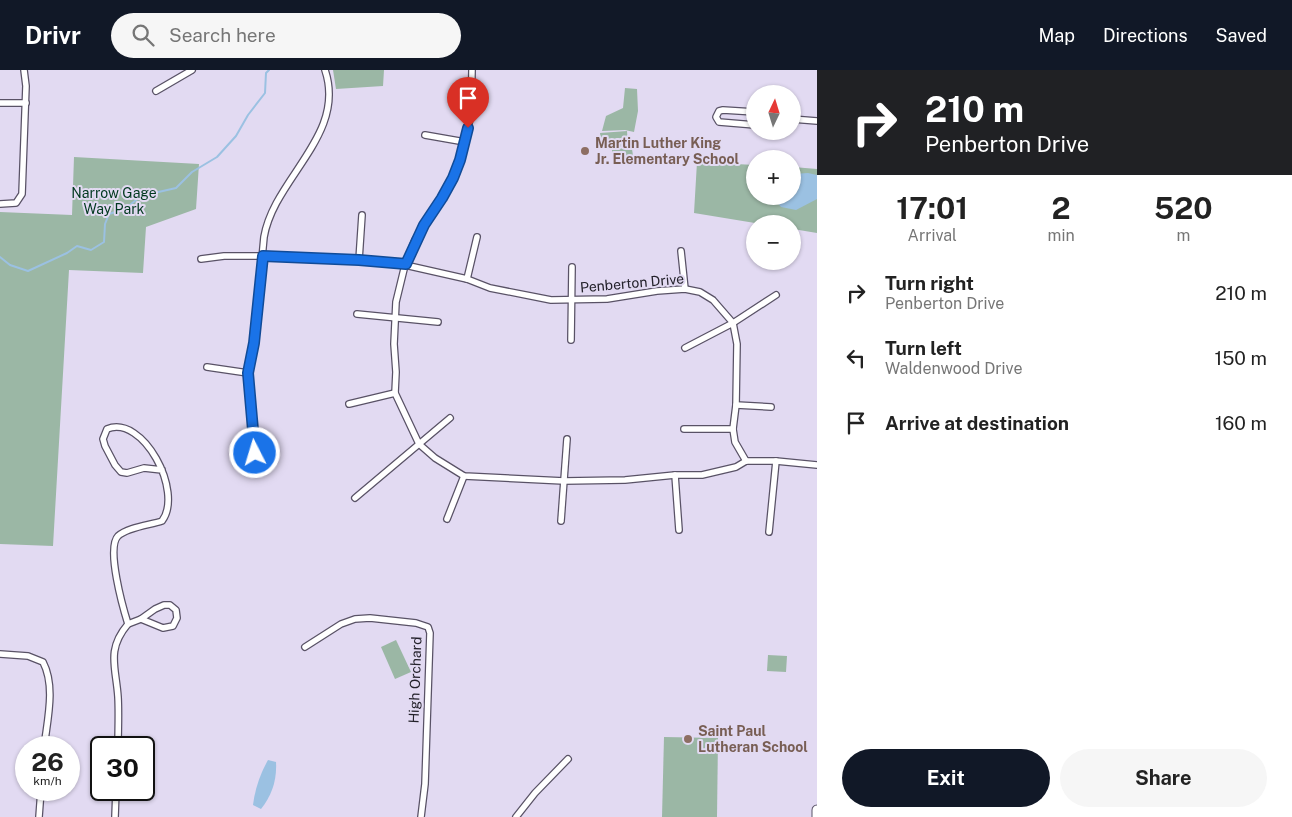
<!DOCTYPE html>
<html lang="en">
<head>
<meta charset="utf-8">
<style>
	:root { --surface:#fff; --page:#f6f6f6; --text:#222; --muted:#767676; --accent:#111827 }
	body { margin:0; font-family:"Public Sans",sans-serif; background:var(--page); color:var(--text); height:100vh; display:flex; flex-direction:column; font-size:19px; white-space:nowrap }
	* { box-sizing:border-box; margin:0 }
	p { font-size:16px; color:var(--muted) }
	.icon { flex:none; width:28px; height:28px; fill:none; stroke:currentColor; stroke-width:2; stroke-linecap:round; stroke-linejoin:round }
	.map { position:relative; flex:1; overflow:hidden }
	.details { display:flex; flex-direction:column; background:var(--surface); width:475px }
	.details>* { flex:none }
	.guide { background:#202124; color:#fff; overflow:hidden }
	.needle { width:32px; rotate:4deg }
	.tools { position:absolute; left:746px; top:15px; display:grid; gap:10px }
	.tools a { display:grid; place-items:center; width:55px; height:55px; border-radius:50%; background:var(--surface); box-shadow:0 1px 4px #0004; font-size:25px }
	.speed { position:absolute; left:15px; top:666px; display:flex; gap:10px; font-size:25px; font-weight:700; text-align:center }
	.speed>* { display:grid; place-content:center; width:65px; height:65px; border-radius:50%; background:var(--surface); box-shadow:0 1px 4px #0004; line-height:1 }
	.speed small { font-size:12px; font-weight:400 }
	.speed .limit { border:2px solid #111; border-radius:8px; background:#fff; color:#111 }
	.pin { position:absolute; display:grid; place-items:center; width:42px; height:42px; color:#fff; margin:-51px -21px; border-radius:50% 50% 50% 0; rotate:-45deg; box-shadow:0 0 5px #0007 }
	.pin .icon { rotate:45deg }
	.me { position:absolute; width:55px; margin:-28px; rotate:355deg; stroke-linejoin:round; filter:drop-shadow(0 0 4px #0008) }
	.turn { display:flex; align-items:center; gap:18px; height:105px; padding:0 25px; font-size:22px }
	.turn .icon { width:65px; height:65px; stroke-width:2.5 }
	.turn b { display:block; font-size:35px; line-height:42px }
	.eta { display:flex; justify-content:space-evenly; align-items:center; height:85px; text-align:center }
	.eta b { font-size:30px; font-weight:700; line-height:35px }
	.primary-button { display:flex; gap:10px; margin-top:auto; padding:10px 25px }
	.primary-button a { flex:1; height:58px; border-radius:30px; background:var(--accent); color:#fff; font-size:20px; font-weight:700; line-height:58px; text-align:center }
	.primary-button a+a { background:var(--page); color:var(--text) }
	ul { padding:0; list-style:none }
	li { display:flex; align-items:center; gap:15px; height:65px; padding:0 25px }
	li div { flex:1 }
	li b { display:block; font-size:19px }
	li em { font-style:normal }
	header { display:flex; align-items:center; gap:30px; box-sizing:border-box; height:70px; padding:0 25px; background:var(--accent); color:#fff }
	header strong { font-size:24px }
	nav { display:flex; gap:28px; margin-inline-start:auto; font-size:18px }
	.search { width:350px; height:45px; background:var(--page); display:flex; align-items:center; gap:12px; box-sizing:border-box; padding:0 18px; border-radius:28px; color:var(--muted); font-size:19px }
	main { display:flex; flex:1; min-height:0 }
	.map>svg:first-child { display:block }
	.green { fill:#9bb7a5 }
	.water { fill:#9bc1e2 }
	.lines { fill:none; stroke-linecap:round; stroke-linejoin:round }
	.stream { stroke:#9bc1e2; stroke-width:2 }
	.street-casing { stroke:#595266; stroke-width:8 }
	.secondary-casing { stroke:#595266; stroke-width:11 }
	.street { stroke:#fff; stroke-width:5.5 }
	.secondary { stroke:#fff; stroke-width:9 }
	.route-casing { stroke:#114b97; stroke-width:12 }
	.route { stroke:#1a73e8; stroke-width:9 }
	.education-dot { fill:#8d6e63; stroke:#e2daf2; stroke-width:2 }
	.labels { text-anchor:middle; stroke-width:4; stroke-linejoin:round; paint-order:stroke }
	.education-label { font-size:14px; font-weight:bold; fill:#785e54; stroke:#e2daf2; text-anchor:start }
	.park-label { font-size:14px; fill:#00381e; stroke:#e2daf2 }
	.street-label { font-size:14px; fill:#24222b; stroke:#e2daf2 }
</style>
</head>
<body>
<header>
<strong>Drivr</strong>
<div class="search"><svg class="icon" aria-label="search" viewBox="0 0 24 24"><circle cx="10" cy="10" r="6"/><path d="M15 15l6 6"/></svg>Search here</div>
<nav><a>Map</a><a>Directions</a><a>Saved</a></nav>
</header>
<main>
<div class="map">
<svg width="817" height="747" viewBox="0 0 817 747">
	<rect width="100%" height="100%" fill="#e2daf2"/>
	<g class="green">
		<polygon points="333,0 384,0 383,16 336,19"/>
		<polygon points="625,18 637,19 638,41 634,62 625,60 602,61 606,46 623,38"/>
		<polygon points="627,61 628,76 602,78 600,63"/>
		<polygon points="630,78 632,79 634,92 633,94 617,95 614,94 612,88 612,79"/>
		<polygon points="74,87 199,94 196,139 146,157 143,203 69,200 53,476 0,474 0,142 72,145"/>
		<polygon points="697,92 755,95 755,126 792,126 793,97 817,99 817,163 793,159 792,154 761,154 694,143"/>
		<polygon points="396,570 411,602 395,609 381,577"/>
		<polygon points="768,585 787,586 786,602 767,601"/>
		<polygon points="664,667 718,668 717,747 662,747"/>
	</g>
	<g class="water">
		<polygon points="808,103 817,105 817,129 796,140 781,137 775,130 776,126 792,126 793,104"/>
		<path d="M268 690 276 692C277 710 272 725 261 739L253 735C255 719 260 704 268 690Z"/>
	</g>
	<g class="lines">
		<polyline class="stream" points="0,187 10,195 28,201 67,183 77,176 91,180 104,172 105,154 109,144 125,139 141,126 176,118 192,102 217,87 236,66 248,45 265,23 266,3 269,0"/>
		<defs>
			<g id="street">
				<polyline points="472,0 471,45 460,90 443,128 415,170 405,195 396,232 394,274 396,302 395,323 419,374 435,388 464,406 564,411 625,410 675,405 702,405 736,397 746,391 776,391 817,395"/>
				<polyline points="156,21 192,0"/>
				<polyline points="0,33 26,33"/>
				<polyline points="755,42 723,40 719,41 716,47 719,52 755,55"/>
				<polyline points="792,49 817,51"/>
				<polyline points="425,65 465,72"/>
				<polyline points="0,134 16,133 22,124 26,16 24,0"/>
				<polyline points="681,181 685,219"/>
				<polyline points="201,189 224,186 263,186 359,190 405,195 467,209 490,218 551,230 607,229 657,221 685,219 700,222 713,230 733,253 737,274 736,335 733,359 735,372 746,391"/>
				<polyline points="359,190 362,145"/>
				<polyline points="467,209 477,167"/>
				<polyline points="357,244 438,252"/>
				<polyline points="571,270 572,197"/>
				<polyline points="685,278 733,253 776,225"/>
				<polyline points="207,297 248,303"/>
				<polyline points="349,334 395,323"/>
				<polyline points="736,335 771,337"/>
				<polyline points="684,359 733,359"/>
				<path d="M260 397 255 383 248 303 254 273 264 167C274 108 347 65 325 0"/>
				<polyline points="675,405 679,460"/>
				<polyline points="355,428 450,348"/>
				<polyline points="447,449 464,406"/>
				<polyline points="561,451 567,369"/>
				<polyline points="769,462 776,391"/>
				<polygon points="164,535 170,535 176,540 177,548 173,556 163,558 141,549 155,539"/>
				<polyline points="128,554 141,549"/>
				<polyline points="305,577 341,554 355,549 370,548 416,553 428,557 430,563 425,714 421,747"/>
				<path d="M0 584 28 586 43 592C56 617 47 651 44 678"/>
				<path d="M118 678C118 661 119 644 118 627 116 597 106 580 128 554 123 538 106 478 118 466 128 457 150 455 162 451 184 422 143 344 107 359L103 369 105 376 115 395 121 402 127 403 144 398 162 400"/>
				<polyline points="39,747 41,720"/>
				<polyline points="115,747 116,720"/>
				<polyline points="516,747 535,723 568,689"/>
			</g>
			<polyline id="secondary" points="817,747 817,740"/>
		</defs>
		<use href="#street" class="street-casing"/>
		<use href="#secondary" class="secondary-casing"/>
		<use href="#street" class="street"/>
		<use href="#secondary" class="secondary"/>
	</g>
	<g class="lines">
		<defs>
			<polyline id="route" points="255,383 248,303 254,273 263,186 359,190 406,194 424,155 442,128 453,108 460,90 468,58"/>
		</defs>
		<use href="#route" class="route-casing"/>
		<use href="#route" class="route"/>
	</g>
	<g class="education-dot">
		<circle cx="585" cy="81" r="5"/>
		<circle cx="688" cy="669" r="5"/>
	</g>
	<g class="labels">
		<g class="education-label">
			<text x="595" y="78">Martin Luther King<tspan x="595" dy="16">Jr. Elementary School</tspan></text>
			<text x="698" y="666">Saint Paul<tspan x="698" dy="16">Lutheran School</tspan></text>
		</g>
		<g class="park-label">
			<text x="114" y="128">Narrow Gage<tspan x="114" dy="16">Way Park</tspan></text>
		</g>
		<g class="street-label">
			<text transform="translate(632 213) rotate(-5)" y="5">Penberton Drive</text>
			<text transform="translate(415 610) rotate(-88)" y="5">High Orchard</text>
		</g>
	</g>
</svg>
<div class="tools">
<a><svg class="needle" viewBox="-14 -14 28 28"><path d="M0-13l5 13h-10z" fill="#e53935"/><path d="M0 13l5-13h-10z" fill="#767676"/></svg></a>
<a>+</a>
<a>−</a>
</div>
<div class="speed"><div>26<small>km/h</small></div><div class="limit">30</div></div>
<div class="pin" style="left:468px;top:58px;background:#d93025"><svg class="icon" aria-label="arrive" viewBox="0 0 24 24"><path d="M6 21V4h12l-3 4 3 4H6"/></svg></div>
<svg class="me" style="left:255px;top:383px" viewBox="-20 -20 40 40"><circle r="17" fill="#1a73e8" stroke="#fff" stroke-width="3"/><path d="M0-11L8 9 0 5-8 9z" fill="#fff"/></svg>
</div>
<section class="details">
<div class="guide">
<div class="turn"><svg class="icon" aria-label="right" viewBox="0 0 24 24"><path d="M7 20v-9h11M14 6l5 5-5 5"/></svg><div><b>210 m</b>Penberton Drive</div></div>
</div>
<div class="eta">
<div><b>17:01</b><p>Arrival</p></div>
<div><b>2</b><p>min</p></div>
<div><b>520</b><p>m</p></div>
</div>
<ul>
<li><svg class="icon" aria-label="right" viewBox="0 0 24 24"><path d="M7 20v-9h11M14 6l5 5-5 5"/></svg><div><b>Turn right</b><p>Penberton Drive</p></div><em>210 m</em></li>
<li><svg class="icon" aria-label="left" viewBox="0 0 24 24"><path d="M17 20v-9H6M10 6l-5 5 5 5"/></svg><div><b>Turn left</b><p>Waldenwood Drive</p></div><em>150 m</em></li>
<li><svg class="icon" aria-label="arrive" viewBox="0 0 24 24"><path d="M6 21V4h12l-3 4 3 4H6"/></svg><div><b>Arrive at destination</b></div><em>160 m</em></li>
</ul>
<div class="primary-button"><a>Exit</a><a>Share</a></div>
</section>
</main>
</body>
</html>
